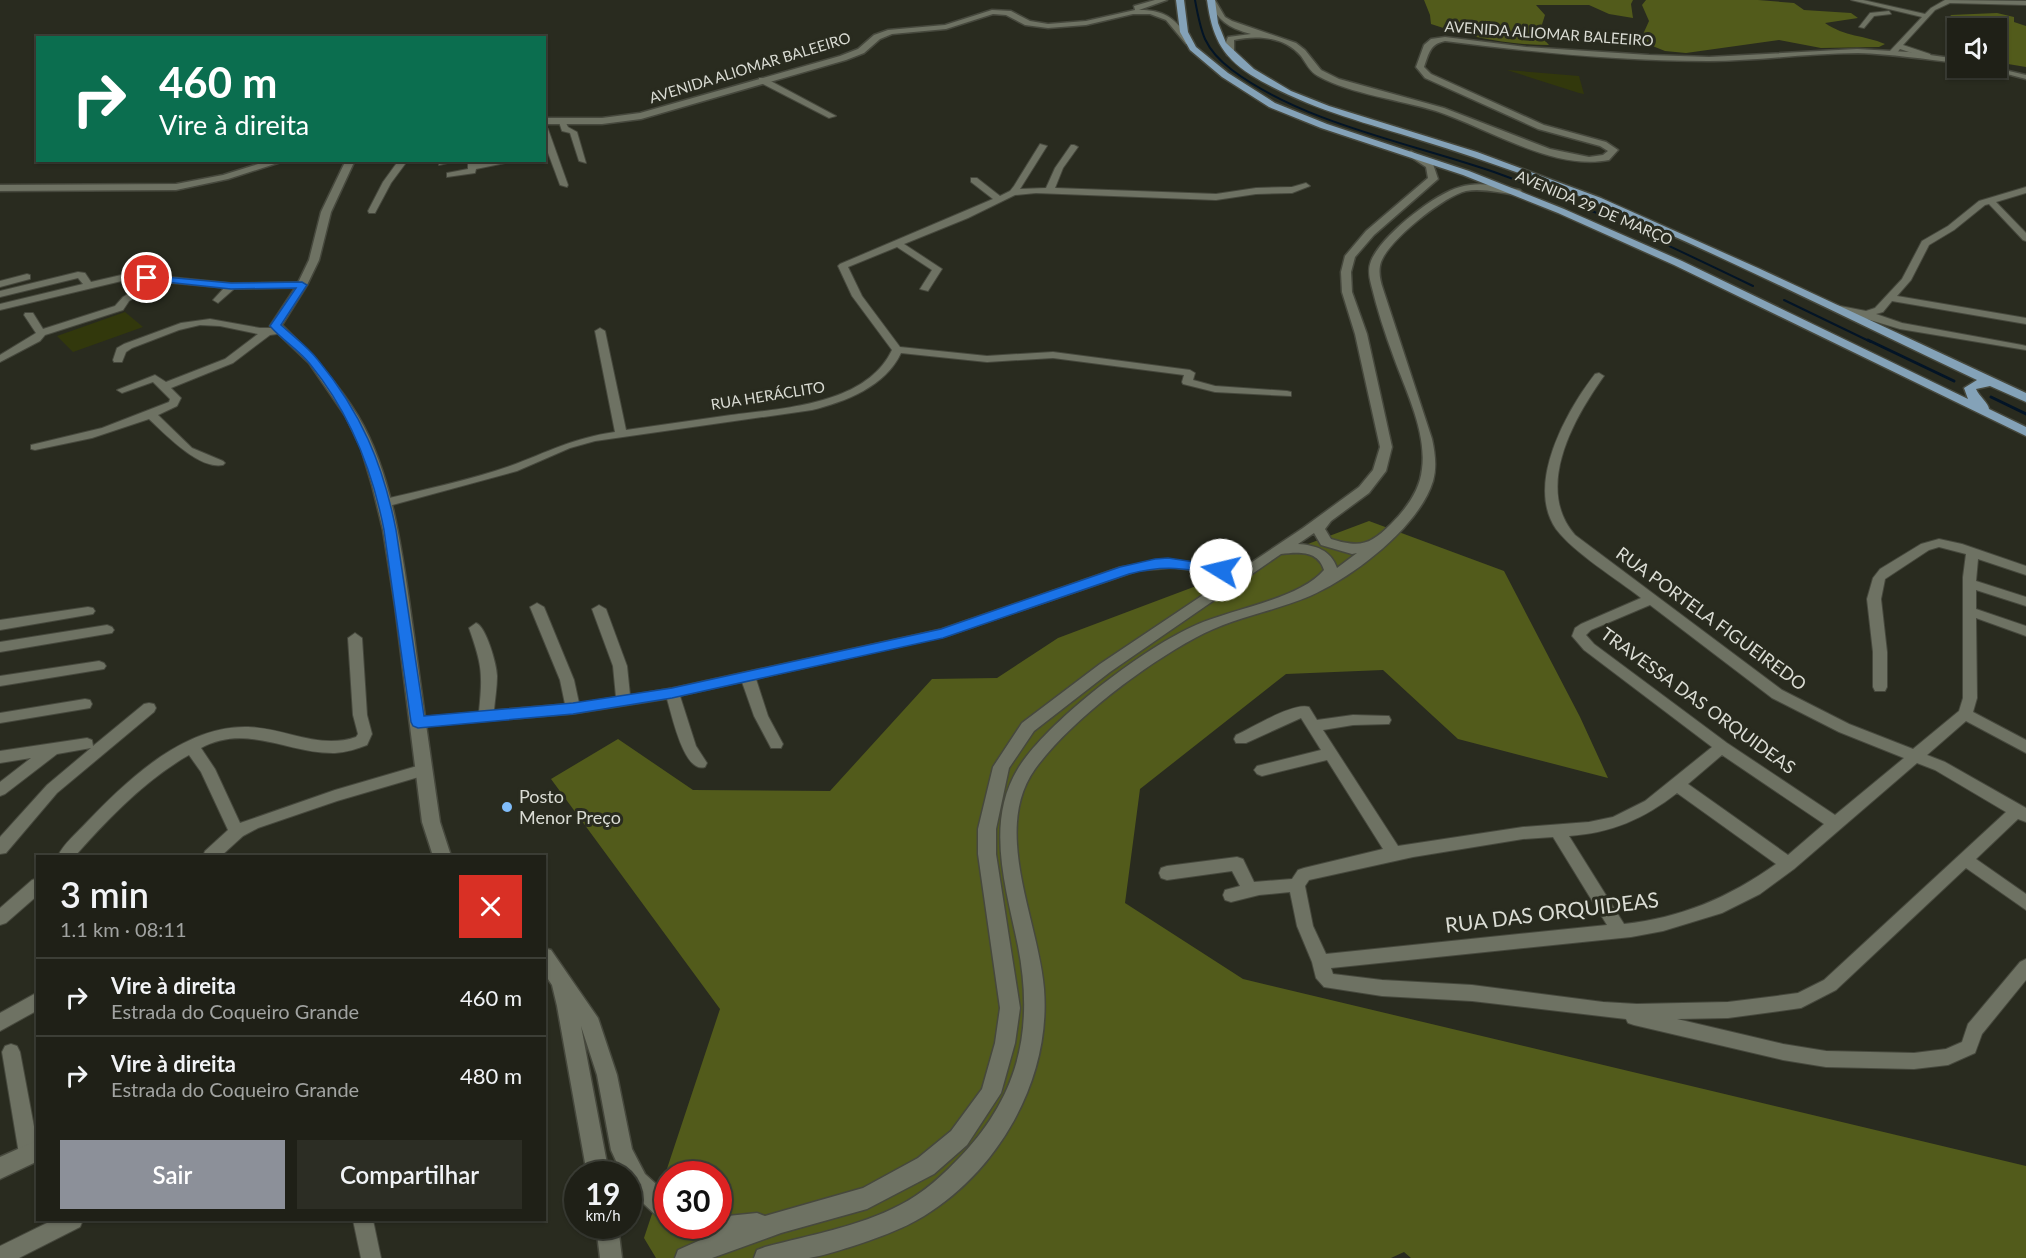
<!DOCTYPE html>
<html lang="pt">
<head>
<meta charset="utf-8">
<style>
	:root { --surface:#1f2017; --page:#2c2d24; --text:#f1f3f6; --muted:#a1a3a1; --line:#3c3e36; --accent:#8c9099 }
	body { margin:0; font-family:Lato,sans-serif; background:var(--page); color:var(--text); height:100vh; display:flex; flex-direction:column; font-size:22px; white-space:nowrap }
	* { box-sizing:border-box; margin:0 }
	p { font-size:20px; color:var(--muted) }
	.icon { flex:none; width:33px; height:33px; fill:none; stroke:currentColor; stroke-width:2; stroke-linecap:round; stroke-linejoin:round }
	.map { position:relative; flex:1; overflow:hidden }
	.drawer { position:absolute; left:36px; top:855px; width:510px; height:366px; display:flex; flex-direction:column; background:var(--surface); border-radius:0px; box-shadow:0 2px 4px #0004,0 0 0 2px var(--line) }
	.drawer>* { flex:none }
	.guide { position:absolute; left:36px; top:36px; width:510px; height:126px; border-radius:0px; box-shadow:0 2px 4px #0004,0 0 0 2px var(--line); background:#0b6e4f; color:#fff; overflow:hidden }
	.tools { position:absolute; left:1947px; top:18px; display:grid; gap:12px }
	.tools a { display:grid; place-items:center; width:60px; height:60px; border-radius:0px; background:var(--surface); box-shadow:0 2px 4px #0004,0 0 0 2px var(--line); font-size:30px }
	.speed { position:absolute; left:564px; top:1161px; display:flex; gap:12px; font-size:30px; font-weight:700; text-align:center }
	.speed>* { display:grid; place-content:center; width:78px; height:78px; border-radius:50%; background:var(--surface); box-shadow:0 2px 4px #0004,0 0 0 2px var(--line); line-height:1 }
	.speed small { font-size:15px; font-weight:400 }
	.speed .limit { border:9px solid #d22; background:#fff; color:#111 }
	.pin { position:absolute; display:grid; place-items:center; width:51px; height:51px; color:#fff; margin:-26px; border:3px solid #fff; border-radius:50%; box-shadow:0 2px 6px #0007 }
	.me { position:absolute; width:66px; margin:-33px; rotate:279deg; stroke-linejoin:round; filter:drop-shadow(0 0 4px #0008) }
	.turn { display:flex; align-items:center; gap:21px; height:126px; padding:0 24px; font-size:27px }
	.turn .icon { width:78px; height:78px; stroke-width:2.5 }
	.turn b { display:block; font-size:42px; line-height:51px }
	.round { display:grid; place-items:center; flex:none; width:63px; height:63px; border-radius:0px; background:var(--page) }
	.head { display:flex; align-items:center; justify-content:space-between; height:102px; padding:0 24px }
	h1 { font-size:36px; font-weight:600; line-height:45px }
	.cta { display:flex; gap:12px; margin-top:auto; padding:12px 24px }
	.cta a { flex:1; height:69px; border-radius:0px; background:var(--accent); color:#fff; font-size:24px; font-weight:600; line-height:69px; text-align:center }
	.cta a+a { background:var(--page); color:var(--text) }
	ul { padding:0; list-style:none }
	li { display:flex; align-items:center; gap:18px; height:78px; padding:0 24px; border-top:2px solid var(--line) }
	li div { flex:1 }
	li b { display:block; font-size:22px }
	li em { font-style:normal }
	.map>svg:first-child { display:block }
	.green { fill:#32380c }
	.forest { fill:#525b1b; fill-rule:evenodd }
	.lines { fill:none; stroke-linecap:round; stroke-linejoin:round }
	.stream-far1 { stroke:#031426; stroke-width:2 }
	.stream { stroke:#031426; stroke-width:3 }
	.street-casing { stroke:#46483d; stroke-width:2 }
	.secondary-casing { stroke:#46483d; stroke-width:3 }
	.primary-casing { stroke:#46483d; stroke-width:3 }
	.street { fill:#6e7263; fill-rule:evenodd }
	.secondary { fill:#6e7263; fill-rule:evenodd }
	.primary { fill:#84a2b8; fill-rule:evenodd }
	.route { fill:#1a73e8; stroke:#114b97; stroke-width:1.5 }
	.poi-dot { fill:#80bdfa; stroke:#292b1f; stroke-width:2 }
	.labels { text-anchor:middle; stroke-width:6; stroke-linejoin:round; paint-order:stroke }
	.far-street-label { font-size:15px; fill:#dadcd4; stroke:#292b1f }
	.street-label { font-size:18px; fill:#dadcd4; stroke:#292b1f }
	.poi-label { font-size:18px; fill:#dadcd4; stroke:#292b1f; text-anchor:start }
	.near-street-label { font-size:21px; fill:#dadcd4; stroke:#292b1f }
</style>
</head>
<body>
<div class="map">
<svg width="2026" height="1258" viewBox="0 0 2026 1258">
	<rect width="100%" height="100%" fill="#292b1f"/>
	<g class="green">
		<polygon points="1507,70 1579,76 1584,94 1579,93"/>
		<polygon points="125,312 143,327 73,352 57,336"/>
	</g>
	<g class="forest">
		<path d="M1424 0H1633L1631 4 1633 18 1609 14 1589 5H1536L1545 15 1539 34 1549 45C1508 45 1469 37 1431 24L1430 15Z"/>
		<path d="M1646 0H1758L1794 3 1804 10 1851 13 1858 18 1825 23C1845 37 1864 35 1885 44L1879 47 1821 48 1779 40 1686 53 1665 51 1640 41 1649 21 1642 5Z"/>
		<polygon points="1997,13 2014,17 2014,22 2026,26 2026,67 2008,64 1997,66 1999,48 1997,46 1996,28 1957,29 1955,25 1957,20 1950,15"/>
		<path d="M1369 521 1504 571 1580 717 1608 778 1458 739 1383 670 1286 674 1140 789 1125 903 1243 979 2026 1166V1258H1411L1404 1252 1391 1258H656L644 1238 720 1009 551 779 618 739 693 790 830 791 932 679 997 678 1058 638ZM668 1174H718V1226H668Z"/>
	</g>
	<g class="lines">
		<g class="stream-far1">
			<path d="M1195 0C1201 33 1204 49 1232 70 1303 123 1410 143 1494 172 1583 204 1668 245 1753 286"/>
			<polyline points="1784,300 1871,342"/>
		</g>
		<g class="stream">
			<polyline points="1868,340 1954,381"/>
			<polyline points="1991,397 2026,414"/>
		</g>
		<defs>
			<g id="street">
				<polygon points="1851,0 1863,0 1925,14 1931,8 1945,0 2026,1 2026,5 1950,3 1935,10 1903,45 1930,54 1931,56 1927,58 1900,49 1896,54 1889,52 1922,17"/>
				<polygon points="1889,11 1891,14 1874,16 1864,28 1859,27 1870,13"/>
				<polygon points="759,78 765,78 836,116 829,118 759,82"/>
				<polygon points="558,119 564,119 568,127 577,132 586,163 579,161 570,133 562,131"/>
				<polygon points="544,127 548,129 568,185 567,187 560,185 544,142"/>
				<path d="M1040 144 1047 146 1020 189 1046 188 1055 168 1071 145H1074L1078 147 1063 168 1055 188 1216 194 1256 188 1292 187 1306 183 1310 186 1292 193 1256 194 1216 200 1036 193 1015 195 968 218 904 244 942 269 928 291 920 289 932 270 897 247 848 267 862 296 900 347 987 356 1053 352 1190 370 1195 373 1193 380 1215 386 1287 391 1291 392V396L1215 392 1183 384 1182 382 1184 375 1053 358 987 362 901 353C886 386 845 402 812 410L595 441 570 448 517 471 385 507 379 503 381 500C422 490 471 480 510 466 548 452 573 438 615 432L595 331 600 328 605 331 626 430C661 425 696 420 731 415 783 408 866 405 892 350L852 296 838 266 840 264 993 199 971 182V178H977L1000 196 1010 191 1014 186Z"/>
				<polygon points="399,160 408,160 391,183 375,213 369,213 368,211 383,182"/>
				<polygon points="442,160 460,160 439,165 439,161"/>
				<polygon points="468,160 476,160 476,164 498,160 520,160 476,169 475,173 447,177 447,173 468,169"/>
				<polygon points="2026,187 2026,193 1996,202 2026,233 2026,241 2023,240 1989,204 1985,205 1954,230 1929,245 1911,280 1897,296 2026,318 2026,324 1892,301 1883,312 1876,314 1902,323 2022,345 2026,346 2026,350 1900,329 1830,308 1835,305 1866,311 1875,308 1902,279 1922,241 1948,226 1979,201"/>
				<polygon points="78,272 85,273 91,282 130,273 231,283 302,282 307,285 302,288 234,289 218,303 213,300 224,288 161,282 129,301 123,310 45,335 40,341 0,362 0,355 36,333 24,315 25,313 33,313 43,329 115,306 123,297 149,281 130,279 0,310 0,304 83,284 78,278 0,297 0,291"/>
				<polygon points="27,274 30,275 30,279 0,287 0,281"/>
				<path d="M210 319 260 328H280L285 331 284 333 270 335 233 363 171 388 181 398 177 406 158 415 192 448 223 461 225 463 223 465C199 470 165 434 149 419L92 438 35 450 31 449V445L102 428 169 402 170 399 153 382 122 393 117 390 155 375 166 382 225 359 258 334 220 326 200 325 179 330 132 348 126 352 122 362H114L113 360 117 348 124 344 181 323Z"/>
				<path d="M1599 373 1604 376C1574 418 1534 488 1575 535L1782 690 1849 724 1913 749 1959 711 1963 698V577L1966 554 1939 547 1929 550 1885 579 1881 599 1887 652V687L1885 691H1875L1873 687V652L1867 599 1873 578 1880 569 1921 544 1939 539 1962 544 2026 566V575L1978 559 1976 581 2026 597V606L1976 590V609L2026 626V636L1976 618 1977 698 1973 712 2026 740V753L1966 721 1927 755 1945 762 2026 808V822L2018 819 1976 859 2026 894V910L1966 868 1836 990 1801 1008 1728 1018 1677 1019 1783 1044 1826 1051 1914 1053 1946 1049 1962 1042 1968 1024 2020 962 2026 959V980L1982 1034 1975 1053 1948 1065 1914 1069 1826 1067 1783 1060 1634 1025 1628 1023 1626 1019 1472 1001 1382 996 1324 987 1316 978 1312 962 1297 926 1290 892 1259 895 1231 902 1225 900 1223 895 1225 890 1240 886 1232 871 1167 880 1161 878 1159 873 1161 868 1167 866 1237 857 1243 859 1254 882 1292 879 1298 870 1304 868 1383 849 1327 760 1262 776 1257 774 1254 770 1257 766 1321 750 1301 718 1246 743H1236L1234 739 1236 735C1252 728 1293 702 1309 707L1317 720 1353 715 1389 716 1391 720 1389 724 1353 725 1323 730 1398 846 1523 827 1589 822 1613 817 1645 801 1712 747 1584 650 1572 636 1575 628 1581 624 1641 598C1617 579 1574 553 1556 529 1525 484 1567 410 1595 374ZM1650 605 1772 698 1839 732 1904 758 1835 815 1727 743 1594 644 1586 635 1591 630ZM1722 755 1824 824 1788 855 1688 784ZM1917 763 1935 770 2006 812 1824 980 1798 993 1777 996 1728 1002 1637 1004 1603 1002 1472 985 1382 980 1333 974 1331 968 1631 937 1663 931 1722 913 1760 894 1794 869ZM1677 793 1776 864C1730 897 1681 918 1624 924L1569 836C1611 833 1644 819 1677 793ZM1553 837 1607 925 1326 954 1313 926 1305 886 1309 880 1413 857 1523 839Z"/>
				<path d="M1162 560 1184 561 1226 567 1227 570 1221 574 1173 568 1138 571 948 636 756 679 768 716 783 744 781 748H771L754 716 742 682 680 696 696 746 707 763 705 767C684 774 672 715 667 699L573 714 418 727 413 726 411 722 413 718 418 717 479 712C483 673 482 665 469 628L476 623C486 626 497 665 497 676 497 687 495 699 494 710L565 704 560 680 530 607 537 603 544 607 574 680 579 703 616 697 613 666 592 609 599 605 606 609 627 666 630 695 672 688 941 629 1120 567Z"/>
				<polygon points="88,607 93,608 95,611 93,614 0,630 0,620"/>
				<polygon points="107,625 112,627 114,630 112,633 0,652 0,642"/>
				<path d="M355 633 362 638 367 715 372 734 367 745C357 749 347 752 335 753 289 754 246 723 201 748L215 769 240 823 335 790 424 764 429 766 432 770 429 774 337 801 258 828 243 836 221 856H203L205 851 228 830 201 772 189 755C145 780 108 819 75 856H58C63 844 78 832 87 822 128 779 185 725 248 727 285 728 319 750 356 737L358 734 353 715 348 638Z"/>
				<polygon points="99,661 104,663 106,666 104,669 0,686 0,676"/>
				<polygon points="85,699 90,700 92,704 90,708 0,723 0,713"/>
				<polygon points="149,703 154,704 156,708 154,712 57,793 6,853 0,854 0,837 47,785 91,748 57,754 5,794 0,796 0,782 31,758 0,763 0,751 87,738 92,740 93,746 144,704"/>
				<polygon points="38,878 38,895 6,923 0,925 0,908 32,880"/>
				<polygon points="38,992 38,1010 0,1031 0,1013"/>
				<polygon points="11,1044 17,1046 20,1052 38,1148 36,1161 29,1163 22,1161 19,1154 2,1052 5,1046"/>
				<polygon points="53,1220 83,1220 80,1227 19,1258 0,1258 0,1246"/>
				<polygon points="353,1220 373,1220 381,1258 361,1258"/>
			</g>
			<g id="secondary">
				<path d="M1155 0H1167L1139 10C1168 10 1174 20 1192 40V44H1186L1166 20 1150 14H1133L1086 25 1048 28 1025 25 1006 15 993 14 946 29 892 34 880 39 864 53 846 60 641 119 602 124H544V118H602L640 113 840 56 858 49 874 35 888 30 945 25 992 10 1011 11 1030 21 1048 24 1086 21 1135 10 1134 6Z"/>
				<path d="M1207 0H1215L1225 17 1232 21 1296 43 1305 50 1321 70 1339 79 1444 108 1550 149 1589 157 1603 155 1608 151 1600 146 1538 129 1425 78 1416 67 1424 45 1431 39 1445 37 1526 47 1649 55 1709 57 1857 49 1909 52 1958 59V63C1924 59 1891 54 1858 53 1808 53 1758 61 1708 61 1620 61 1532 52 1445 41 1430 44 1429 53 1424 67L1431 74 1544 125 1606 142 1618 150 1609 160C1553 171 1488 128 1436 111 1401 100 1350 94 1318 76 1310 72 1306 63 1301 56 1284 36 1256 35 1234 40V53L1227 55 1225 45 1228 37 1251 34C1226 27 1220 21 1207 0Z"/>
				<polygon points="1984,68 1996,68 2026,75 2026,79"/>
				<path d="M1411 151 1433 164 1438 179 1374 235 1355 257 1351 272 1352 292 1367 334 1392 447 1386 471 1369 493 1331 521 1325 529 1331 539C1360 548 1370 545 1391 524 1407 508 1420 490 1422 469 1427 433 1406 391 1394 358 1385 334 1377 309 1371 284 1369 276 1368 269 1371 261 1381 236 1434 194 1460 187 1479 181 1502 186 1520 190L1522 192 1517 195C1501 193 1482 188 1466 191 1444 196 1389 240 1381 262 1378 271 1380 280 1383 289L1432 439C1435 453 1437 467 1433 481 1419 527 1353 577 1310 596 1272 612 1231 618 1195 638 1143 666 1070 721 1035 769 991 830 1039 922 1044 989 1051 1079 999 1170 924 1216 901 1230 875 1239 850 1247 837 1251 822 1256 809 1258 791 1258 772 1258 754 1258L757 1250 765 1247C810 1235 858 1227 900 1205 924 1193 944 1174 962 1155 1020 1093 1034 1027 1018 946 1005 883 982 813 1026 757 1061 712 1144 648 1196 625 1231 609 1300 599 1324 570 1318 550 1298 552 1281 554L1110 672 1034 731 1009 768 996 829V854L1020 1008 1015 1043 1001 1093 967 1145 934 1174 867 1209 781 1233 712 1258H675L678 1250 705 1238 695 1234 692 1226H718V1217L757 1213 765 1216 863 1188 918 1158 951 1131 982 1089 995 1043 1000 1008 978 854V829L993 767 1022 723 1100 664 1303 528 1359 487 1373 470 1380 447 1355 334 1342 292 1341 272 1345 256 1366 231 1428 178 1426 167 1406 154ZM1314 533 1321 545 1352 554 1357 553 1337 568C1331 550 1315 545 1298 544Z"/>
				<polygon points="271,160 287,160 228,179 176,190 0,191 0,185 176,184 223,175"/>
				<path d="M346 160H355L331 212 319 260 307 285 282 325C311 353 337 382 358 416 395 478 404 566 414 636 422 698 431 760 440 822L451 856H433L422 822 395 606 383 530 372 485 361 448 346 417 309 363 270 326 297 285 309 260 321 212Z"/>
				<polygon points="544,948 551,950 598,1018 617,1075 632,1149 645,1174 668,1195 668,1222 660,1219 629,1190 628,1174 622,1174 611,1150 597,1075 581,1026 609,1174 587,1174 557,1006 552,985 544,973"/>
				<polygon points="38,1140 38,1161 0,1179 0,1157"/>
				<polygon points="596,1226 618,1226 622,1258 600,1258"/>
			</g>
			<path id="primary" d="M1176 0H1184L1188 32 1196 47 1228 73 1275 103 1327 124 1469 171 1564 209 1682 261 1968 399 1964 388 1977 380C1850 320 1724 256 1595 202 1538 179 1478 158 1420 140 1362 122 1303 107 1251 75 1220 55 1212 35 1207 0H1215L1218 23 1226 43 1254 69 1291 91 1329 106 1477 152 1601 198 1758 268 2026 393V402L1990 386 1976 389C1979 396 1989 404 1989 409L2026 427V436L1674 265 1558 213 1463 175 1321 128 1269 107 1222 77 1190 50 1180 32Z"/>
		</defs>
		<use href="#street" class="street-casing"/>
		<use href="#secondary" class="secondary-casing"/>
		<use href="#primary" class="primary-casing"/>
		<use href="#street" class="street"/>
		<use href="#secondary" class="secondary"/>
		<use href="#primary" class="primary"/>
	</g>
	<path class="route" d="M143 275 231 283 302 282 307 285 281 325C293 336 308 347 318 360 361 412 383 464 396 530L424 716 573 703 672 688 941 629 1120 567 1155 559 1168 558 1221 566 1227 570 1221 574C1183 569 1167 564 1129 574L943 638 672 698 573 714 418 728 413 726 411 722 384 530C372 468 350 413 310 364 299 350 282 340 270 326L296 288 231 289 147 280H143Z"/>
	<circle class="poi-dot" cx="507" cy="807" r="6"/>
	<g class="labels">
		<g class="far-street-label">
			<text transform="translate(1549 34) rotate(4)" y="5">AVENIDA ALIOMAR BALEEIRO</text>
			<text transform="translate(750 68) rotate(-17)" y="5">AVENIDA ALIOMAR BALEEIRO</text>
			<text transform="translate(1594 208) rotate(23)" y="5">AVENIDA 29 DE MARÇO</text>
			<text transform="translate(768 396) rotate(-9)" y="5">RUA HERÁCLITO</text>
		</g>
		<g class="street-label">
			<text transform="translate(1711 619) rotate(36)" y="6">RUA PORTELA FIGUEIREDO</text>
			<text transform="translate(1698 701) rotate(36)" y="6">TRAVESSA DAS ORQUIDEAS</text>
		</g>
		<g class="poi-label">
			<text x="519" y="803">Posto<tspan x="519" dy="21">Menor Preço</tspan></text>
		</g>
		<g class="near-street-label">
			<text transform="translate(1552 913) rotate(-7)" y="7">RUA DAS ORQUIDEAS</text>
		</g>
	</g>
</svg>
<div class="tools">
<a><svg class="icon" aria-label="sound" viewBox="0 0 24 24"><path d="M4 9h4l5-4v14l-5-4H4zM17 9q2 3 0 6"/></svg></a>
</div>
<div class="speed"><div>19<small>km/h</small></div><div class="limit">30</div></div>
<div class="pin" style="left:147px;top:278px;background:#d93025"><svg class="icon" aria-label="arrive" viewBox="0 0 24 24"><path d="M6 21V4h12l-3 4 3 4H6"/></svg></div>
<svg class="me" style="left:1221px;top:570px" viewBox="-20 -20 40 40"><circle r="19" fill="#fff"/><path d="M0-13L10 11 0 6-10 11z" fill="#1a73e8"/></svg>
<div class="guide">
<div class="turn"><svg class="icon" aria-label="right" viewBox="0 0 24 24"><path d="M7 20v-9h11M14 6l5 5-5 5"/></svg><div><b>460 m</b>Vire à direita</div></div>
</div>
<section class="drawer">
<div class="head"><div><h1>3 min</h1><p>1.1 km · 08:11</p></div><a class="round" style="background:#d93025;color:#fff"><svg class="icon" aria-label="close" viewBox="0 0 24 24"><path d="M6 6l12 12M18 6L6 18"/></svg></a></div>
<ul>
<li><svg class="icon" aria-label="right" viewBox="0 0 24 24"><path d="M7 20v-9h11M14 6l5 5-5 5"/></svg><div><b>Vire à direita</b><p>Estrada do Coqueiro Grande</p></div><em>460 m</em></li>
<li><svg class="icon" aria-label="right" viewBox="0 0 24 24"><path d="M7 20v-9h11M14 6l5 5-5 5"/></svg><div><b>Vire à direita</b><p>Estrada do Coqueiro Grande</p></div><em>480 m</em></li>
</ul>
<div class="cta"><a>Sair</a><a>Compartilhar</a></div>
</section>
</div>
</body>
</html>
